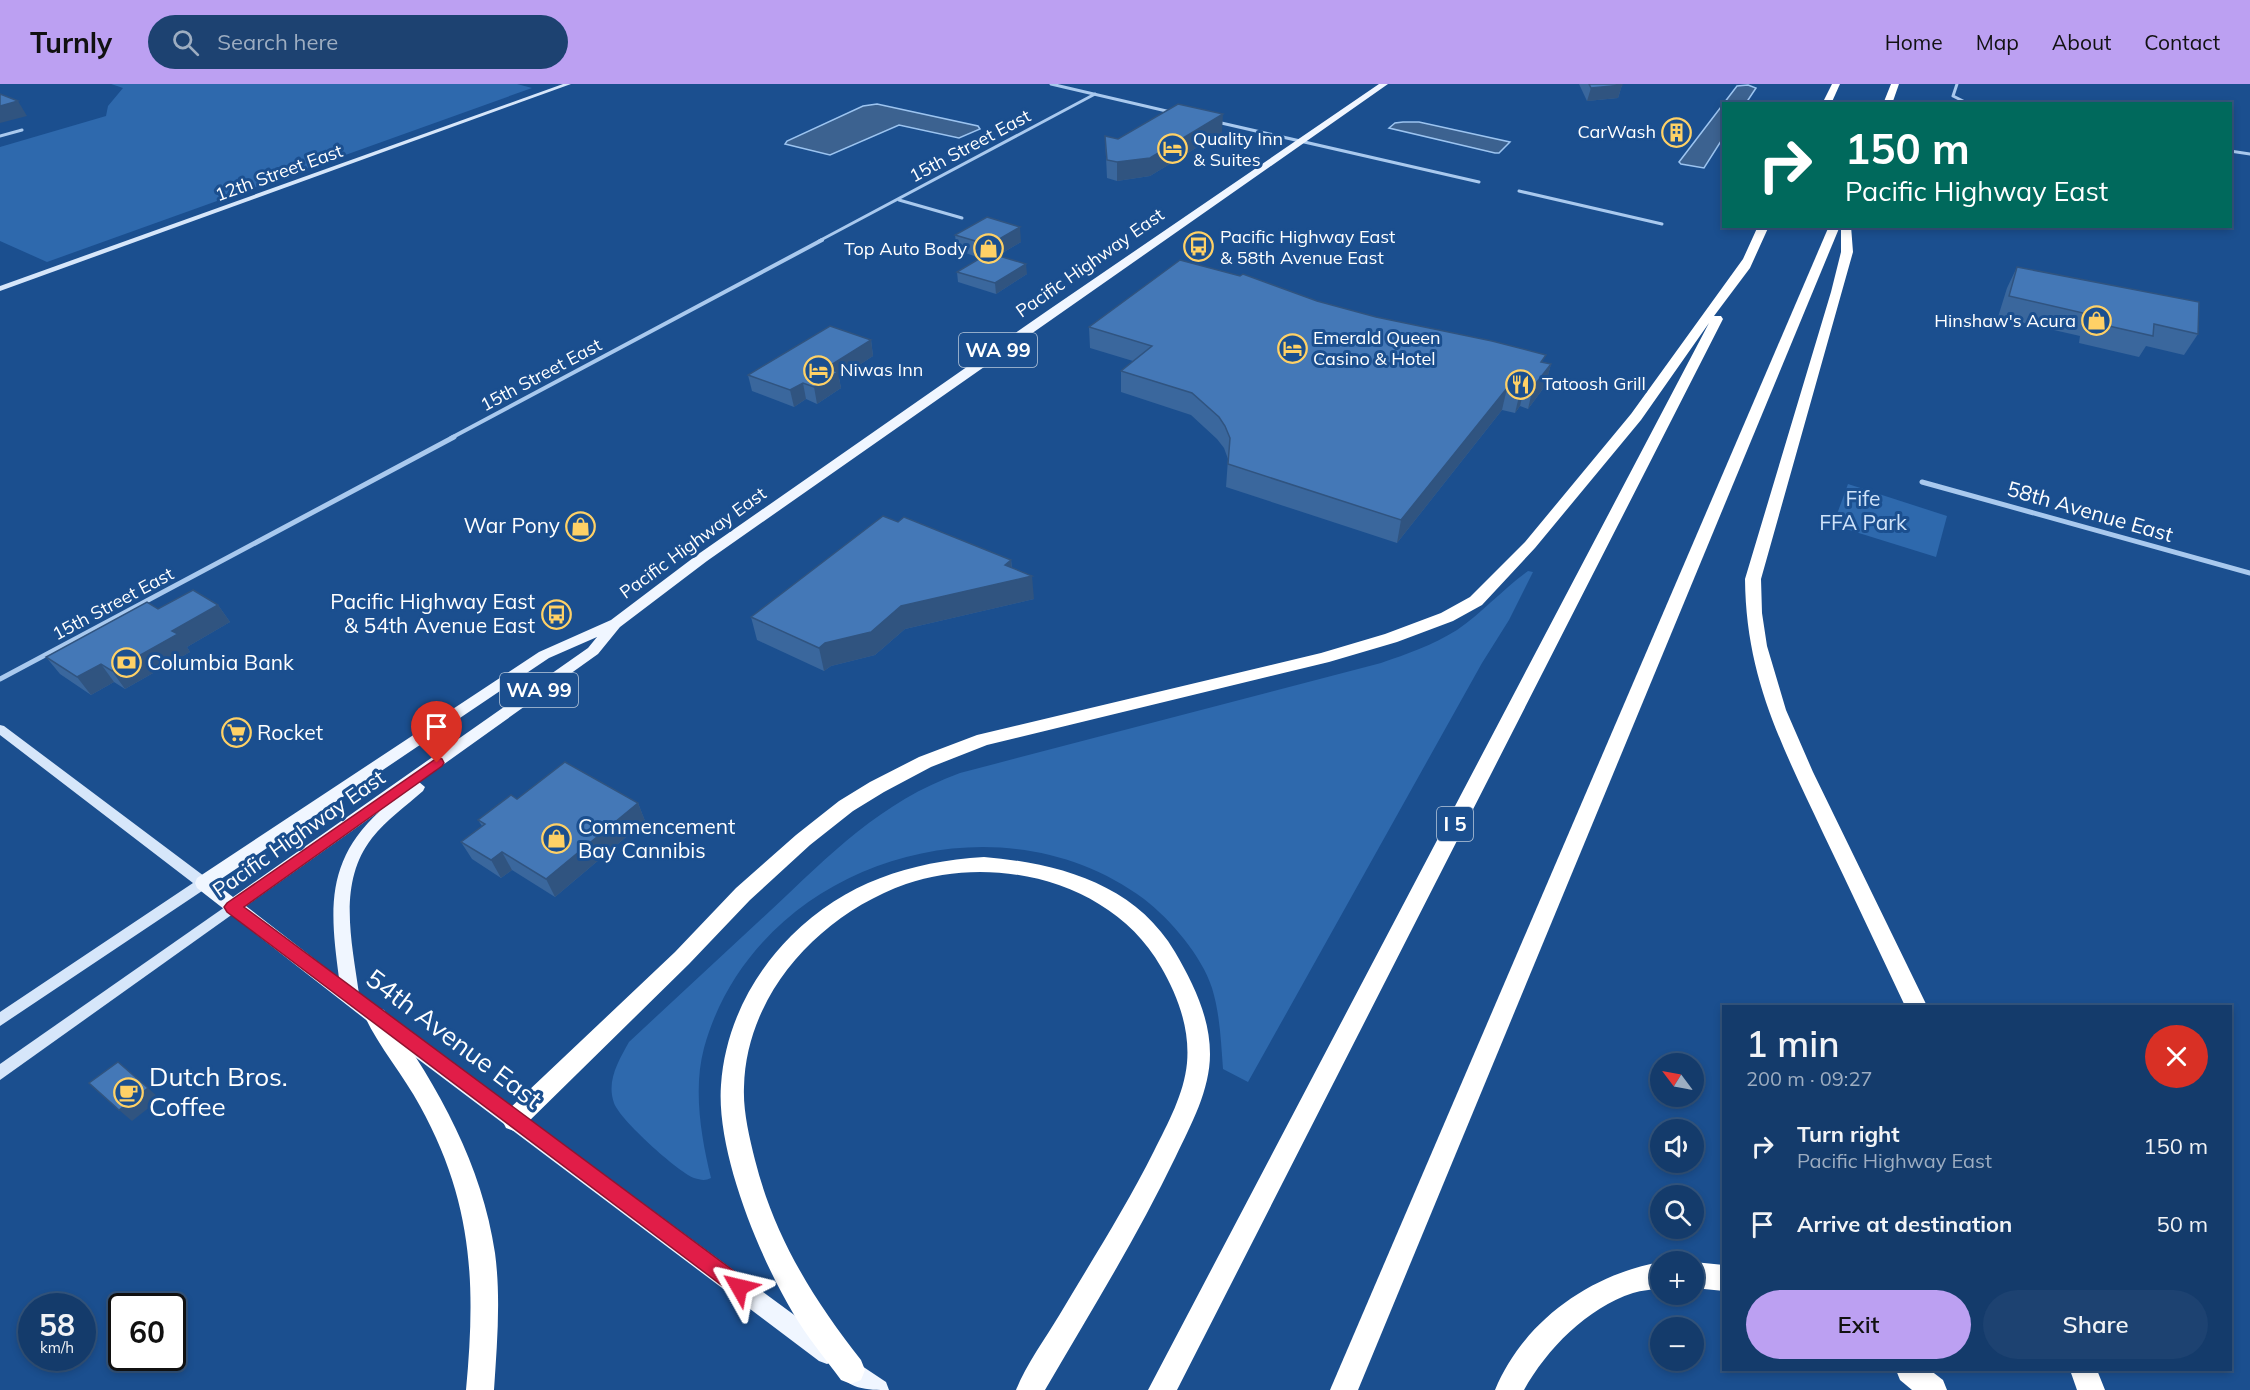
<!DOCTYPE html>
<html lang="en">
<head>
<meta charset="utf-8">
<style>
	:root { --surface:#143b6b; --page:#1d4271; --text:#f1f3f6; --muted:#9dadc1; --line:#33557e; --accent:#bca0f2 }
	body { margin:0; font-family:Mulish,sans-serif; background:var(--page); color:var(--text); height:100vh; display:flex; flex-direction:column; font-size:22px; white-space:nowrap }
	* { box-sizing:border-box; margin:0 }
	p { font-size:20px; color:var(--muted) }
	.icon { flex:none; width:33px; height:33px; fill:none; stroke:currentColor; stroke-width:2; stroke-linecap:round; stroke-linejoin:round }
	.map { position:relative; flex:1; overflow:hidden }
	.sheet { position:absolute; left:1722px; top:921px; width:510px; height:366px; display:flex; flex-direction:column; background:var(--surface); border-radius:0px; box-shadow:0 3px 9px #0003,0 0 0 2px var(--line) }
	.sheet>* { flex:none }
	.top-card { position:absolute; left:1722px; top:18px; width:510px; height:126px; border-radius:0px; box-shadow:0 3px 9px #0003,0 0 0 2px var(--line); background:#00695c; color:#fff; overflow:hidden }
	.needle { width:39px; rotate:302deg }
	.controls { position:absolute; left:1650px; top:969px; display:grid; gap:12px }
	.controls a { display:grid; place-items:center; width:54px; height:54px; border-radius:50%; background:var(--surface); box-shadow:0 3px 9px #0003,0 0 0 2px var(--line); font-size:30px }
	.speed { position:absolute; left:18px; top:1209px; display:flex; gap:12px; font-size:30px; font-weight:700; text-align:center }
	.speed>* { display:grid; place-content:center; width:78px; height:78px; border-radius:50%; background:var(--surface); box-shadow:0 3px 9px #0003,0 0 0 2px var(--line); line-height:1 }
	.speed small { font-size:15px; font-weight:400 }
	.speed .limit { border:3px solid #111; border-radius:9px; background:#fff; color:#111 }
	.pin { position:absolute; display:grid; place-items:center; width:51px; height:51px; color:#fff; margin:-62px -26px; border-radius:50% 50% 50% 0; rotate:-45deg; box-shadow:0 0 6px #0007 }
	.pin .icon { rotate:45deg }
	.me { position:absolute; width:66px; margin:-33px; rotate:307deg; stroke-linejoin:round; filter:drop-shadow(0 0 4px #0008) }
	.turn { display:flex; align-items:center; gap:21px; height:126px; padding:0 24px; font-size:27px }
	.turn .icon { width:78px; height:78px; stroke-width:2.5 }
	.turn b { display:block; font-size:42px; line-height:51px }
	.round { display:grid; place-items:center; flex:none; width:63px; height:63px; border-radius:32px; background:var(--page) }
	.headline { display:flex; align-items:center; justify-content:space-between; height:102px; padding:0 24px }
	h1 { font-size:36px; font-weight:600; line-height:45px }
	.button { display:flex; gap:12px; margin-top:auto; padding:12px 24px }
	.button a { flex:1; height:69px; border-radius:36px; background:var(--accent); color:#111; font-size:24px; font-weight:600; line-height:69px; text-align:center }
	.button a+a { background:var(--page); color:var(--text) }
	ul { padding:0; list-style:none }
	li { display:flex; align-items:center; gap:18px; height:78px; padding:0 24px }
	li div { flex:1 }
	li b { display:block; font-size:22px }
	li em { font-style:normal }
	header { display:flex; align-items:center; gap:36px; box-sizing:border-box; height:84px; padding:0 30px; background:var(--accent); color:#111 }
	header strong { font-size:28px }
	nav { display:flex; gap:33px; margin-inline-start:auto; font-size:21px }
	.search { width:420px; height:54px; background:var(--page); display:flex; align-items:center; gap:15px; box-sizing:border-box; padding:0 21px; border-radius:33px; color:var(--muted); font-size:22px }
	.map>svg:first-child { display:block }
	.green { fill:#2e69ad }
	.water { fill:#3c6290; stroke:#9cc4f0; stroke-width:1.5 }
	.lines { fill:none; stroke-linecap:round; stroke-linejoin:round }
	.street-far2 { stroke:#a9c9ee; stroke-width:3 }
	.street-far1 { stroke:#a9c9ee; stroke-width:4 }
	.street { stroke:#a9c9ee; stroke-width:5 }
	.secondary { fill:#d6e6fa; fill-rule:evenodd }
	.primary { fill:#f0f6ff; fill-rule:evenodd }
	.highway { fill:#fff; fill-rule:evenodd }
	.wall { fill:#3a679d }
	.shaded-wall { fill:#305480 }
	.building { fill:#4478b7; stroke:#305480; stroke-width:1.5 }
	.route { fill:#e11d48; stroke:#92132f; stroke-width:1.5 }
	.labels { text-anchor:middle; stroke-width:6; stroke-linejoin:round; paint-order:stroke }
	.far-poi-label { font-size:18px; fill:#fff; stroke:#1b4f8f; text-anchor:start }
	.far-street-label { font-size:18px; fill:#fff; stroke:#1b4f8f }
	.shield { fill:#1b4f8f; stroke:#bbcadd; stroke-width:1.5 }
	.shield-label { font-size:20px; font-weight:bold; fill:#fff }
	.park-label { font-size:21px; fill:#cfe3fa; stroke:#1b4f8f }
	.street-label { font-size:21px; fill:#fff; stroke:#1b4f8f }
	.poi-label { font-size:21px; fill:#fff; stroke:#1b4f8f; text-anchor:start }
	.near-street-label { font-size:26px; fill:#fff; stroke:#1b4f8f }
	.near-poi-label { font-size:26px; fill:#fff; stroke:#1b4f8f; text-anchor:start }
</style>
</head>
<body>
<header>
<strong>Turnly</strong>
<div class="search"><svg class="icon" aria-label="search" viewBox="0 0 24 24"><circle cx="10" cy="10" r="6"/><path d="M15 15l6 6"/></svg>Search here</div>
<nav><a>Home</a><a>Map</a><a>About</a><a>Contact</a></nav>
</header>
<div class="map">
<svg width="2250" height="1306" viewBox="0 0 2250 1306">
	<rect width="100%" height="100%" fill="#1b4f8f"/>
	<g class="green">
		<polygon points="111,0 517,0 532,4 47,178 0,157 0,63 106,32 108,22 123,4"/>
		<polygon points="1848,400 1947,432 1936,473 1833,441"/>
		<path d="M1528 487 1533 488 1509 536 1482 579 1248 998 1223 985C1221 958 1220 930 1212 904 1202 872 1170 835 1144 815 994 703 754 781 704 964 693 1005 701 1053 711 1094 705 1097 701 1096 694 1094 677 1087 620 1036 614 1019 606 997 619 976 629 958 676 914 723 871 770 827 831 770 880 718 960 689L1381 579C1407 570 1433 561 1457 546 1483 528 1503 505 1528 487Z"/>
	</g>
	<g class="water">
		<polygon points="1748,1 1756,4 1746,19 1724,20 1723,54 1704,84 1681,80 1679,78 1737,2"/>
		<polygon points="877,20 978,42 980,45 959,54 899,41 830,71 785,60 787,57 863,22"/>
		<polygon points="1403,38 1419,38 1510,58 1499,69 1495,69 1389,44 1395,39"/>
	</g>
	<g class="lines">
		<g class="street-far2">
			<polyline points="1051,0 1175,29"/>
			<polyline points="1957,0 1953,12 1969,20"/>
			<polyline points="1217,38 1479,98"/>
			<polyline points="0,52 22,46"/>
			<polyline points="2230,67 2250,70"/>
			<polyline points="1519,107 1662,140"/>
			<polyline points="899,116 962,134"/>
			<polyline points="819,157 1095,10"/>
		</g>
		<polyline class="street-far1" points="451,354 822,156"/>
		<g class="street">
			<polyline points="1922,398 2250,489"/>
			<polyline points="0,595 454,353"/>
		</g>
		<g class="secondary">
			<polygon points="563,0 571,0 0,207 0,202"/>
			<polygon points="0,641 4,642 208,795 210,799 208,803 0,942 0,928 193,799 0,651"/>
			<polygon points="232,818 237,819 239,823 237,827 0,996 0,980"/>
		</g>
		<g class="primary">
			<path d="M1379 0H1388L707 477 620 543 598 570 419 698 425 703 423 707C406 722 386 736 372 754 337 799 352 858 359 910L835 1261 838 1269 835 1277 827 1280 819 1277 370 939 197 804 195 799 197 794 539 568 611 536 697 471 1047 227ZM597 553 588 564 233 813 215 799 549 574ZM380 727C325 777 330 827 339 894L246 822Z"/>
			<path d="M847 1272 886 1298 889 1306C867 1306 846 1306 836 1283L839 1275Z"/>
		</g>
		<g class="highway">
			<polygon points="1832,0 1840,0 1831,20 1822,20"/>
			<polygon points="1891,0 1899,0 1892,20 1883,20"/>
			<polygon points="1758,142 1769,142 1750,184 1714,232 1721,232 1723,235 1177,1306 1148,1306 1709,239 1641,336 1535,464 1482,521 1453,537 1397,558 1329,578 987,661 931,683 884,708 853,727 810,761 750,816 689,880 522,1044 514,1047 506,1044 502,1036 506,1028 675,868 736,804 796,751 839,717 870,698 919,673 977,651 1321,569 1385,550 1441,529 1470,513 1525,458 1631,330 1743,175"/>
			<polygon points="1829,142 1840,142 1358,1306 1330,1306"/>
			<path d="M1841 142H1851L1853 168 1761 495 1762 529 1767 562 1786 626 1813 688 1927 922H1905C1878 865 1851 807 1823 749 1782 661 1746 595 1745 495L1831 208 1841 168Z"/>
			<path d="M984 773C1058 779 1135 800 1175 868 1193 899 1210 933 1210 970 1210 1006 1191 1041 1176 1072 1137 1153 1090 1229 1045 1306H1016C1027 1279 1045 1255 1060 1230 1092 1176 1126 1123 1154 1067 1168 1039 1184 1010 1187 979 1190 945 1178 912 1161 883 1113 798 996 769 906 800 821 830 746 909 744 1003 743 1027 749 1052 755 1076 774 1152 813 1215 861 1276L865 1286 861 1296 851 1300 841 1296C825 1274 807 1253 793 1229 759 1172 716 1068 721 1001 725 944 751 892 791 852 846 798 909 778 984 773Z"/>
			<path d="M376 923 384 926C436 999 482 1079 495 1169 501 1214 497 1261 494 1306H466C476 1200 473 1118 420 1022 404 992 379 963 365 933L368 926Z"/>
			<path d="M1660 1178V1204C1651 1206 1642 1206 1633 1209 1587 1224 1547 1265 1524 1306H1495C1523 1238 1589 1191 1660 1178Z"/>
			<polygon points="1694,1178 1724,1181 1724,1207 1694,1204"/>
			<polygon points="1896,1286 1930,1286 1943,1296 1947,1306 1912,1306 1900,1296"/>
			<polygon points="2070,1286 2097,1286 2105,1306 2077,1306"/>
		</g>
	</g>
	<g class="wall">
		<polygon points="1579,0 1621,0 1622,1 1618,14 1587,17"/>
		<polygon points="1222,48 1150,92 1117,97 1107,94 1105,52 1118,55"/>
		<polygon points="955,151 1021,158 999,171 1027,190 996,210 958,198 957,188 980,174 957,166"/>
		<polygon points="2017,183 2198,250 2184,271 2146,262 2139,273 2079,259 2080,252 1998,233 2007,204"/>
		<polygon points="1317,217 1551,280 1545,302 1528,325 1520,322 1515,329 1502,326 1397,459 1226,403 1228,375 1224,364 1217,355 1191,331 1121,308 1121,287 1133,277 1090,264 1089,243"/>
		<polygon points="871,256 873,272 839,294 841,304 817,320 806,315 794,323 752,307 748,291"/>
		<polygon points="898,438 1011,476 1012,484 1034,515 905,545 875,571 831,582 824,587 757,556 751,533"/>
		<polygon points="218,521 230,538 187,563 190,568 125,605 114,598 91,611 60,590 46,573 158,525"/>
		<polygon points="517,715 638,719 645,737 555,813 512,786 501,794 472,775 461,758 482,742 478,736"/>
	</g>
	<g class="shaded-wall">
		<polygon points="1622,1 1618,14 1587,17 1591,4"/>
		<polygon points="18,17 27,32 0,39 0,22"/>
		<polygon points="1223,30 1222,48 1150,92 1117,97 1117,78"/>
		<polygon points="1020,143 1021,158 990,176 989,161"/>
		<polygon points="1026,180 1027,190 996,210 995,199"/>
		<polygon points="871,256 873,272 839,294 841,304 817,320 814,303 826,284"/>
		<polygon points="1551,280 1545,302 1528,325 1533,303"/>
		<polygon points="803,299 806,315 794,323 790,306"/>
		<polygon points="1525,301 1520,322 1515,329 1520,308"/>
		<polygon points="1507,304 1502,326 1397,459 1401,436"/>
		<polygon points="1011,476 1013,496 1032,492 1034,515 905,545 875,571 831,582 824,587 819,564 825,559 901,522 1005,481"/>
		<polygon points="218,521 230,538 187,563 190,568 125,605 112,587 172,547"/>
		<polygon points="101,580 114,598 91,611 77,593"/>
		<polygon points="638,719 645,737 555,813 546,795"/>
		<polygon points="502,768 512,786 501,794 491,776"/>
		<polygon points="148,1004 160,1015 132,1037 119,1026"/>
	</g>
	<g class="building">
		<polygon points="1589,0 1621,0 1622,1 1591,4"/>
		<polygon points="0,10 18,17 0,22"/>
		<polygon points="1178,20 1223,30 1150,74 1117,78 1107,76 1105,52 1118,55"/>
		<polygon points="987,133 1020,143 989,161 955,151"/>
		<polygon points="989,169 1026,180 995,199 957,188"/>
		<polygon points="1180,176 1240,192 1243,190 1317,217 1376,233 1492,257 1546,271 1541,278 1551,280 1533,303 1525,301 1520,308 1507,304 1401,436 1228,380 1230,354 1225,342 1219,333 1192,309 1121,287 1152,262 1089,243"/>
		<polygon points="2017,183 2199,218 2198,250 2154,240 2153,252 2091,238 2092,231 2009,212"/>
		<polygon points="830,242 871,256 826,284 838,288 814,303 803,299 790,306 748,291"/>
		<polygon points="883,432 898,438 904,433 1011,476 1005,481 1032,492 901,522 871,548 825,559 819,564 751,533"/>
		<polygon points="193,506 218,521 172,547 178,550 112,587 101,580 77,593 46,573 147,518 158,525"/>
		<polygon points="565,678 638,719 546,795 502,768 491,776 461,758 485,740 478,736 511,711 517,715"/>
		<polygon points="118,978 148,1004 119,1026 89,999"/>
	</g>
	<polygon class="route" points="437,674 442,675 444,679 442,682 244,823 746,1196 748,1203 746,1209 739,1212 732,1209 227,828 224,823 227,819"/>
	<defs>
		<symbol id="building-ring" viewBox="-11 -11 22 22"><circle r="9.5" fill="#1b4f8f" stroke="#ffd166" stroke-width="1.5"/><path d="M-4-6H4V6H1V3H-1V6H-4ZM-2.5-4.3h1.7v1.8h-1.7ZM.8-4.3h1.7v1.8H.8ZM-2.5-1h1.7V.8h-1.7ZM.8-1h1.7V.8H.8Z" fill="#ffd166"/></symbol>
		<symbol id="hotel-ring" viewBox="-11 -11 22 22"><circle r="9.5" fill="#1b4f8f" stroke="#ffd166" stroke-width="1.5"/><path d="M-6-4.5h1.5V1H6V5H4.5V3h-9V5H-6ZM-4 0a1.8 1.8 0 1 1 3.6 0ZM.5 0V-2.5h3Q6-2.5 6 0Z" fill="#ffd166"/></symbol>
		<symbol id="bus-ring" viewBox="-11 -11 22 22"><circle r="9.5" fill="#1b4f8f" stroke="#ffd166" stroke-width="1.5"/><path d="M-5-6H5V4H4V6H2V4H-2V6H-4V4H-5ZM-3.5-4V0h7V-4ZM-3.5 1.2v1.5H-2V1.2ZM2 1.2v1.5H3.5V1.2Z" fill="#ffd166"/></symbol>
		<symbol id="shop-ring" viewBox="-11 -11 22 22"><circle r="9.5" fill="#1b4f8f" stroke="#ffd166" stroke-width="1.5"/><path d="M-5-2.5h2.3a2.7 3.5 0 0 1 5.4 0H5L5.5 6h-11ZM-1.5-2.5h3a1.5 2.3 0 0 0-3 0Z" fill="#ffd166"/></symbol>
		<symbol id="restaurant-ring" viewBox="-11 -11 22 22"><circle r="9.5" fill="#1b4f8f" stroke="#ffd166" stroke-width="1.5"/><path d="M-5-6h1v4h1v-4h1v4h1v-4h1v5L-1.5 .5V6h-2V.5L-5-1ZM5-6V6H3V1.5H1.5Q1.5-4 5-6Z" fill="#ffd166"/></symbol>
		<symbol id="bank-ring" viewBox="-11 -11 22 22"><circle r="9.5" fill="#1b4f8f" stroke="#ffd166" stroke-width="1.5"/><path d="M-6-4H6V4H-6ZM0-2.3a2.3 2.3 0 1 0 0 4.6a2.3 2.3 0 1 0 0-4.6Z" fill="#ffd166"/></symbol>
		<symbol id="supermarket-ring" viewBox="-11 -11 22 22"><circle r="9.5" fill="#1b4f8f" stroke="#ffd166" stroke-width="1.5"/><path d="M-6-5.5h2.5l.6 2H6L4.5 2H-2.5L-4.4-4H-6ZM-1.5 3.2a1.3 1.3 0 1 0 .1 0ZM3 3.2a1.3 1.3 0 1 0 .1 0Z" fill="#ffd166"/></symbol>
		<symbol id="cafe-ring" viewBox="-11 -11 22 22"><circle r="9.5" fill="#1b4f8f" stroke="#ffd166" stroke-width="1.5"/><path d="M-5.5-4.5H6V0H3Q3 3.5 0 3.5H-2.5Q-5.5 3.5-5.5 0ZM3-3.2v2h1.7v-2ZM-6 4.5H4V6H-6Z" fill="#ffd166"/></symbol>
	</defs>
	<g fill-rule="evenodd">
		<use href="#building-ring" x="1660" y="32" width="33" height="33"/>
		<use href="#hotel-ring" x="1156" y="48" width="33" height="33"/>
		<use href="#bus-ring" x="1182" y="146" width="33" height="33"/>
		<use href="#shop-ring" x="972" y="148" width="33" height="33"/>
		<use href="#shop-ring" x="2080" y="220" width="33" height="33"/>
		<use href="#hotel-ring" x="1276" y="248" width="33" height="33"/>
		<use href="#hotel-ring" x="802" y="270" width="33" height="33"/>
		<use href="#restaurant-ring" x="1504" y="284" width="33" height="33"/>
		<use href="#shop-ring" x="564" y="426" width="33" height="33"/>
		<use href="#bus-ring" x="540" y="514" width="33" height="33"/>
		<use href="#bank-ring" x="110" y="562" width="33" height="33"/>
		<use href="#supermarket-ring" x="220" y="632" width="33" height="33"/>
		<use href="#shop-ring" x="540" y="738" width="33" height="33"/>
		<use href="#cafe-ring" x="112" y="992" width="33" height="33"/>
	</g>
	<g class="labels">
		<g class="far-poi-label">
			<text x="1656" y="54" text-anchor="end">CarWash</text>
			<text x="1193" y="61">Quality Inn<tspan x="1193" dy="21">&amp; Suites</tspan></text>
			<text x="1220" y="159">Pacific Highway East<tspan x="1220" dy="21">&amp; 58th Avenue East</tspan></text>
			<text x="967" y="171" text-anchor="end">Top Auto Body</text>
			<text x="2076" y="243" text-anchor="end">Hinshaw's Acura</text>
			<text x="1313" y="260">Emerald Queen<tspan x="1313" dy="21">Casino &amp; Hotel</tspan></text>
			<text x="840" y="292">Niwas Inn</text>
			<text x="1542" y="306">Tatoosh Grill</text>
		</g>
		<g class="far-street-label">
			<text transform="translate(970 62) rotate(-28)" y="6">15th Street East</text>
			<text transform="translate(279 89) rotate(-20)" y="6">12th Street East</text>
			<text transform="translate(1090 179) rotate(-35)" y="6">Pacific Highway East</text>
			<text transform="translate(541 291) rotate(-28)" y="6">15th Street East</text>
			<text transform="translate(693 459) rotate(-36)" y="6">Pacific Highway East</text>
			<text transform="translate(113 520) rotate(-28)" y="6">15th Street East</text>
		</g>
		<g class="shield">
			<rect x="959" y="249" width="78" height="34" rx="4.5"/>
			<rect x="500" y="589" width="78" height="34" rx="4.5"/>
			<rect x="1437" y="723" width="36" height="34" rx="4.5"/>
		</g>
		<g class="shield-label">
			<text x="998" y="273">WA 99</text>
			<text x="539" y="613">WA 99</text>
			<text x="1455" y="747">I 5</text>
		</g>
		<g class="park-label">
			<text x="1863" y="422">Fife<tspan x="1863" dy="24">FFA Park</tspan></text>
		</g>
		<g class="street-label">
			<text transform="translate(2090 428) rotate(16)" y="7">58th Avenue East</text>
			<text transform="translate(299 750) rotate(-35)" y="7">Pacific Highway East</text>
		</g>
		<g class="poi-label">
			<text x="560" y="449" text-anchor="end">War Pony</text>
			<text x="535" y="525" text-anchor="end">Pacific Highway East<tspan x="535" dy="24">&amp; 54th Avenue East</tspan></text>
			<text x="147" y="586">Columbia Bank</text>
			<text x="257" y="656">Rocket</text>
			<text x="578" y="750">Commencement<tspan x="578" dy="24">Bay Cannibis</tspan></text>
		</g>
		<g class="near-street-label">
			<text transform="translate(454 955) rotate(37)" y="9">54th Avenue East</text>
		</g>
		<g class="near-poi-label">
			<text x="149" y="1002">Dutch Bros.<tspan x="149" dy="30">Coffee</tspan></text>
		</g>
	</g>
</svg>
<div class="controls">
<a><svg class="needle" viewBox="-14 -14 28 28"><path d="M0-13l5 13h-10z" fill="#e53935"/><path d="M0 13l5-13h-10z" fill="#9dadc1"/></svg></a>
<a><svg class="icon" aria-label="sound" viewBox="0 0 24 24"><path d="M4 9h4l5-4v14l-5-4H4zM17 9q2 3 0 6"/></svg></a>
<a><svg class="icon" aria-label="search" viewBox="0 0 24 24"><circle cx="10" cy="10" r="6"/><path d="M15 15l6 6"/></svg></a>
<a>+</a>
<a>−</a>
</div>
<div class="speed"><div>58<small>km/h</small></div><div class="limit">60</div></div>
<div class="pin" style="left:437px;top:679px;background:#d93025"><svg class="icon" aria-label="arrive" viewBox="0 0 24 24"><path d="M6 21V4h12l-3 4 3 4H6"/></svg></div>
<svg class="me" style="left:739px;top:1203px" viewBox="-20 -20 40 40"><path d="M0-17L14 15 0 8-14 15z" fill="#e11d48" stroke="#fff" stroke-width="4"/></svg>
<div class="top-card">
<div class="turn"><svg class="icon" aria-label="right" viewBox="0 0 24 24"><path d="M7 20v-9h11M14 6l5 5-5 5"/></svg><div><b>150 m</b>Pacific Highway East</div></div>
</div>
<section class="sheet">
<div class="headline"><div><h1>1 min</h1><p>200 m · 09:27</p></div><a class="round" style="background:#d93025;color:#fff"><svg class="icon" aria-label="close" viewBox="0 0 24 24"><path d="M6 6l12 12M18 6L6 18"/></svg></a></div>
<ul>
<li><svg class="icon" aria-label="right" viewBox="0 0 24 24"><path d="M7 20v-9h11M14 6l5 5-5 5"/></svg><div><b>Turn right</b><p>Pacific Highway East</p></div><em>150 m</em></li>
<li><svg class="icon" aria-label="arrive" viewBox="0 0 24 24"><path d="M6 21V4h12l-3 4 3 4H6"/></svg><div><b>Arrive at destination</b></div><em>50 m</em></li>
</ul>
<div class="button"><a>Exit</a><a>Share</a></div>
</section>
</div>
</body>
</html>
